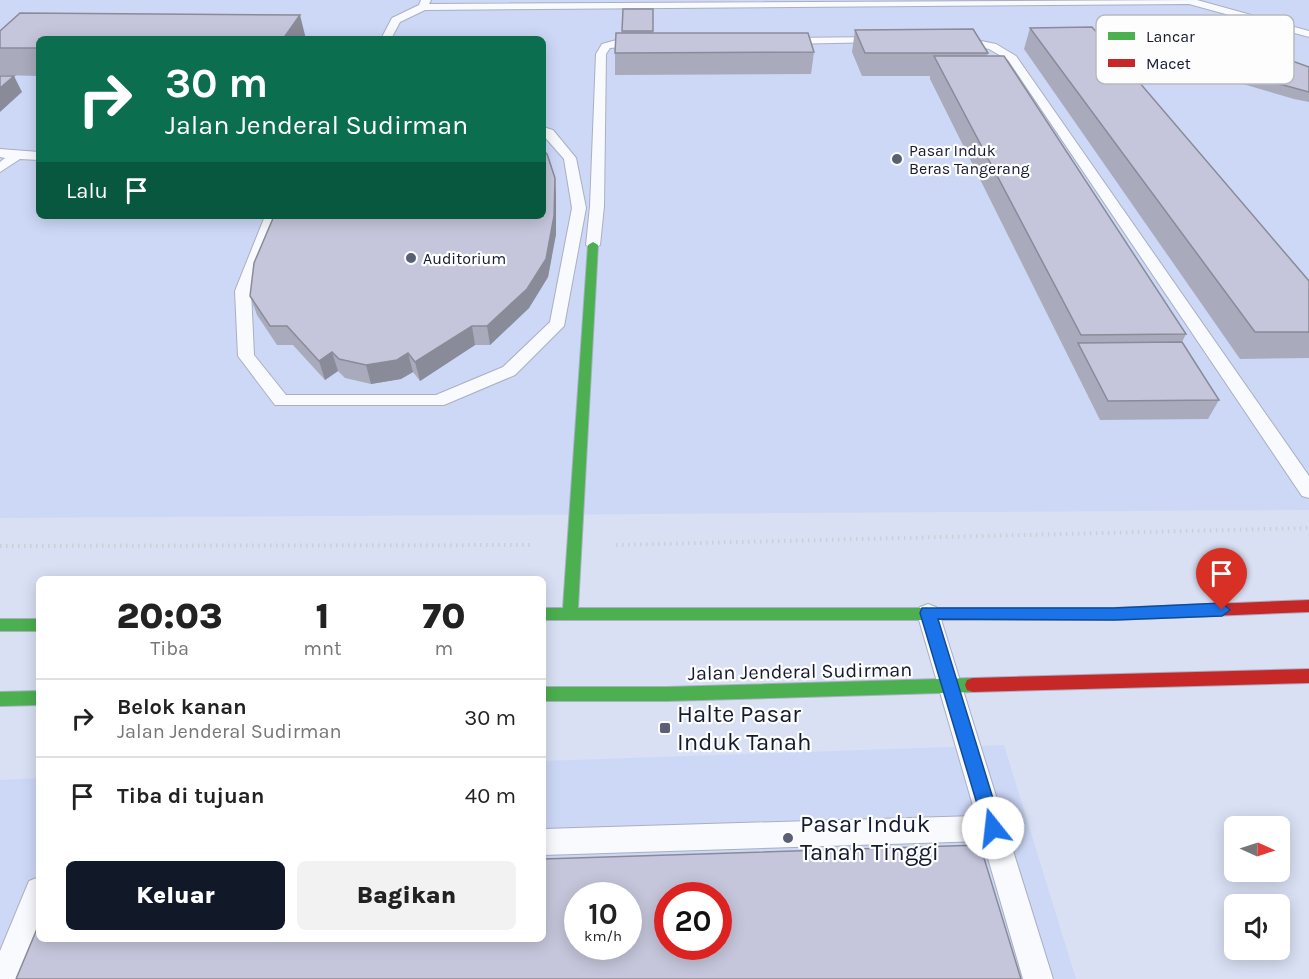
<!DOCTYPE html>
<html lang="id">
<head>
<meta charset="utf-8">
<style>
	:root { --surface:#fff; --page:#f2f2f2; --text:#222; --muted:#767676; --line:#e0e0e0; --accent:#111827 }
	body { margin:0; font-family:Karla,sans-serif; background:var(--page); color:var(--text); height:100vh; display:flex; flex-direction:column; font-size:22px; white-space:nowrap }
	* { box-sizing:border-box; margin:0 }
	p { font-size:20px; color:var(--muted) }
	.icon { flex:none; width:33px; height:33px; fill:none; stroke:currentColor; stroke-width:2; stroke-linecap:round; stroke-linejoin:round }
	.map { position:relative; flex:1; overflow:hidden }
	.panel { position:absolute; left:36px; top:576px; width:510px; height:366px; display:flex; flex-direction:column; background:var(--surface); border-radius:9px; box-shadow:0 3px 15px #0003 }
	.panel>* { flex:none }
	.top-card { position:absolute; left:36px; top:36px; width:510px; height:183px; border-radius:9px; box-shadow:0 3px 15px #0003; background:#0b6e4f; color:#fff; overflow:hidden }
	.needle { width:39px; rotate:93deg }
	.controls { position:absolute; left:1224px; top:816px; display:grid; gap:12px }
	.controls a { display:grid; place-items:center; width:66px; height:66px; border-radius:9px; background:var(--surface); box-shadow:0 3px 15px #0003; font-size:30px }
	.speed { position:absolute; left:564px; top:882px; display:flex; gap:12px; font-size:30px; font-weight:700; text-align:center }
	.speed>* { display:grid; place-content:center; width:78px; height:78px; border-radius:50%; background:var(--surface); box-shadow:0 3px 15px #0003; line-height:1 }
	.speed small { font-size:15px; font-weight:400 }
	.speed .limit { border:9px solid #d22; background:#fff; color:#111 }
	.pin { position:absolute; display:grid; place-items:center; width:51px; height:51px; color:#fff; margin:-62px -26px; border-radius:50% 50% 50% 0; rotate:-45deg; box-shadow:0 0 6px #0007 }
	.pin .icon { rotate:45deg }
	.me { position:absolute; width:66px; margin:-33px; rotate:344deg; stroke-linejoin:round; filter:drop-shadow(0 0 4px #0008) }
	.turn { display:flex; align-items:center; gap:21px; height:126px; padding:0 30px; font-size:27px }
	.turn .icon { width:78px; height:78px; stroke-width:2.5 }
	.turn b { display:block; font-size:42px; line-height:51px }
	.then { display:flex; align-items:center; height:57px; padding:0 30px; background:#0003; gap:12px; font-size:22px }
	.eta { display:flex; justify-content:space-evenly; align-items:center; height:102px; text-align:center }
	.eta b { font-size:36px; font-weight:800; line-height:42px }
	.cta { display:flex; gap:12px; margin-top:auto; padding:12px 30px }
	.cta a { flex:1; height:69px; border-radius:9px; background:var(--accent); color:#fff; font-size:24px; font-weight:800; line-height:69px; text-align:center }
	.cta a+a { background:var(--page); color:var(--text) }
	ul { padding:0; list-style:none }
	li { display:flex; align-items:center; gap:18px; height:78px; padding:0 30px; border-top:2px solid var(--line) }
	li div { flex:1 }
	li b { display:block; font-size:22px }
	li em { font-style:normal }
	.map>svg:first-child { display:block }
	.built { fill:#cdd8f7; fill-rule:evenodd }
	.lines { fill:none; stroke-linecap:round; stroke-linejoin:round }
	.lane-casing { stroke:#a9afc2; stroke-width:2 }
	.fast-casing { stroke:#a9afc2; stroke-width:2 }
	.jam-casing { stroke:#a9afc2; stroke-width:2 }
	.path { stroke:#cdcfd5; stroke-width:4; stroke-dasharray:1.5 4.5; stroke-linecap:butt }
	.lane { fill:#f9fafd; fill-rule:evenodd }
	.fast { fill:#4caf50; fill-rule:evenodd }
	.jam { fill:#c62828; fill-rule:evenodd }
	.wall { fill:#a9aabc }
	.shaded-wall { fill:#8a8b99 }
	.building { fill:#c5c6db; stroke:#8a8b99; stroke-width:1.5; fill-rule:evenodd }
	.route { fill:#1a73e8; stroke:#114b97; stroke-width:1.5 }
	.poi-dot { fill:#595f75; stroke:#fdfdfd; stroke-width:2 }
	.labels { text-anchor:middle; stroke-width:4.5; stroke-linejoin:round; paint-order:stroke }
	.far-poi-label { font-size:16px; fill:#141a30; stroke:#fdfdfd; text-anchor:start }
	.street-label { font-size:20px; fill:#141a30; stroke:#fdfdfd }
	.near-poi-label { font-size:24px; fill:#141a30; stroke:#fdfdfd; text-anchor:start }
	.key { fill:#fdfdfd; stroke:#b7b9c0; stroke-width:1.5 }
	.key-label { font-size:16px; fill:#141a30 }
</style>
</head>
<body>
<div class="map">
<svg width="1309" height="979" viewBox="0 0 1309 979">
	<rect width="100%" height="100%" fill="#d9e0f4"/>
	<g class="built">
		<path d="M0 0H1309V510L0 518ZM39 39H543V216H39Z"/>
		<path d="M1004 745 1076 979H0V780L39 778V939H543V761ZM578 896H628V946H578ZM668 896H718V946H668Z"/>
	</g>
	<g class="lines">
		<defs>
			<g id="lane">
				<polygon points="421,0 431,0 429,4 1197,0 1309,31 1309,37 1189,4 425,10 400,22 391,39 381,39 392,18 419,5"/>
				<polygon points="956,36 996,44 1016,56 1309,476 1309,498 1302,496 1008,60 989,49 952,41 951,39"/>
				<polygon points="879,37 884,40 883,42 785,44 780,41 785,38"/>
				<polygon points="620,39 642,39 647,42 642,45 610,48 606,54 604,206 600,245 593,249 586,245 590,206 596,54 602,44"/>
				<polygon points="543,127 553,130 576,158 586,208 564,326 515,375 444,405 275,405 238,356 235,291 265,216 279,216 251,291 254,355 286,395 436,395 503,367 550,322 572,208 564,159 543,135"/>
				<polygon points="0,149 39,152 39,160 20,159 0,172 0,162 5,158 0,157"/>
				<polygon points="928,604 936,607 939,613 1053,979 1023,979 983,841 543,855 543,829 976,816 917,613 920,607"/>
				<polygon points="39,877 39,925 18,979 0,979 0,951 29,881"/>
			</g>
			<g id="fast">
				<polygon points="593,242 598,245 578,608 1043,608 1048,610 1051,614 1048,618 1043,620 543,620 543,608 563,608 588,245"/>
				<rect x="0" y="619" width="39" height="12"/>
				<polygon points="973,678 979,680 981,685 979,690 973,692 667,701 543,701 543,687 667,687"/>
				<polygon points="39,691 39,705 0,706 0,692"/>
			</g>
			<g id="jam">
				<polygon points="1309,600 1309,612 1114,620 1043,620 1038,618 1035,614 1038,610 1043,608 1114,608"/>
				<polygon points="1309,669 1309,683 973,692 967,690 965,685 967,680 973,678"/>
			</g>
		</defs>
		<use href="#lane" class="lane-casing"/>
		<use href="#fast" class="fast-casing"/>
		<use href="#jam" class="jam-casing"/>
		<g class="path">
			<polyline points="616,545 1309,528"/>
			<polyline points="0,546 533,545"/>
		</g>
		<use href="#lane" class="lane"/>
		<use href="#fast" class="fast"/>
		<use href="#jam" class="jam"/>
	</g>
	<g class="wall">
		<polygon points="623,9 653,9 653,33 814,52 811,74 615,75 615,53 622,33"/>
		<polygon points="1030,28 1309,281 1309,358 1240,359 1024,49"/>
		<polygon points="855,30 988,53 987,56 1186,334 1182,342 1219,400 1208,419 1100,420 930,79 930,76 862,76 852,52"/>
		<polygon points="1119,30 1309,67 1309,102 1294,99 1181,66 1123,45 1116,38"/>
		<polygon points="0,31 39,39 39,76 0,75"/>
		<polygon points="556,195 556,234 548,277 529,308 490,345 475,345 420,381 413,372 401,379 371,384 345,378 338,371 325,380 293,345 277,345 257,315 250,296"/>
	</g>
	<g class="shaded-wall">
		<polygon points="300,15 306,39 283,39"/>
		<polygon points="14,76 22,92 0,112 0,88"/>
		<polygon points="555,178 556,195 556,234 548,277 529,308 490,345 487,326"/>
		<polygon points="472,326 475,345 420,381 415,362"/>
		<polygon points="332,352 338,371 325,380 319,361"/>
		<polygon points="408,353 413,372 401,379 371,384 366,365"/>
	</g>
	<g class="building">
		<polygon points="623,9 653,9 653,31 622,31"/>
		<polygon points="20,13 300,15 283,39 39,39 39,48 0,48 0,31"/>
		<polygon points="1140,22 1182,30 1284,58 1309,67 1309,92 1184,58 1125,37 1119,30 1124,24"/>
		<polygon points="1092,27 1309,281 1309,332 1255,332 1030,28"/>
		<polygon points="973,29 988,53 865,53 855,30"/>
		<polygon points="616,33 808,33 814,52 615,53"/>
		<polygon points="934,56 1004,56 1186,334 1081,335"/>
		<polygon points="0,76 14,76 0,88"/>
		<polygon points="543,150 547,154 555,178 554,216 546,259 527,289 487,326 472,326 415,362 408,353 397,360 366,365 339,359 332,352 319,361 287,326 270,326 250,296 254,263 274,216 543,216"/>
		<polygon points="1182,342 1219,400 1108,401 1078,343"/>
		<path d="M980 845 1021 979H16L39 924V939H543V859ZM578 896H628V946H578ZM668 896H718V946H668Z"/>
	</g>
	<polygon class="route" points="1222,603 1230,610 1222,616 1114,620 938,619 1002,828 999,834 993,837 986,834 920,613 922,608 1114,608"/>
	<g class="poi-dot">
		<circle cx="897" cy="159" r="6"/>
		<circle cx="411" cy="258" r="6"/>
		<rect x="659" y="722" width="12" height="12" rx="3"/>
		<circle cx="788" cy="838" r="6"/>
	</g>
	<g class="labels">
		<g class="far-poi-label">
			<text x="909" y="156">Pasar Induk<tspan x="909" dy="18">Beras Tangerang</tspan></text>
			<text x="423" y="264">Auditorium</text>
		</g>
		<g class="street-label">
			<text transform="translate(800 671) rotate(-1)" y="7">Jalan Jenderal Sudirman</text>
		</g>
		<g class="near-poi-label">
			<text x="677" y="722">Halte Pasar<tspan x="677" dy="28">Induk Tanah</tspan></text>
			<text x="800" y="832">Pasar Induk<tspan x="800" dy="28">Tanah Tinggi</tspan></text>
		</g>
	</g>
	<rect x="1096" y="15" width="198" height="69" rx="9" class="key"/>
	<rect x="1108" y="32" width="27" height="8" fill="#4caf50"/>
	<rect x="1108" y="59" width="27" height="8" fill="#c62828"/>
	<g class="key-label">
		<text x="1146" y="42">Lancar</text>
		<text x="1146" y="69">Macet</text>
	</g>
</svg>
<div class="controls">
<a><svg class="needle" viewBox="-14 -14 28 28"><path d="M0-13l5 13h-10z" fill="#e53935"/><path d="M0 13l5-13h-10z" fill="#767676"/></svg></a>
<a><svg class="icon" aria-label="sound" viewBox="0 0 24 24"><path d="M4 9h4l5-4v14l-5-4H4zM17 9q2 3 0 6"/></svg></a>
</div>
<div class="speed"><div>10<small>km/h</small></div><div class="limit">20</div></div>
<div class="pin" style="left:1222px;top:610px;background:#d93025"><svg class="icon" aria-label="arrive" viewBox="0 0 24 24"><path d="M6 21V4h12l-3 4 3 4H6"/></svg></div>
<svg class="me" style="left:993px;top:828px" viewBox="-20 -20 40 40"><circle r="19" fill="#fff"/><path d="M0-13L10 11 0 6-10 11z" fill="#1a73e8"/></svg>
<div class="top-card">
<div class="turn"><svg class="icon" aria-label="right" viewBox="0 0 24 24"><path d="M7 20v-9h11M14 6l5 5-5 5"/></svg><div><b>30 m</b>Jalan Jenderal Sudirman</div></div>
<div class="then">Lalu<svg class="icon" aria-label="arrive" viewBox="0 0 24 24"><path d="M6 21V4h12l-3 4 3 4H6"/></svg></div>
</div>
<section class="panel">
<div class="eta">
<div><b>20:03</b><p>Tiba</p></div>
<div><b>1</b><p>mnt</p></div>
<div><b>70</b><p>m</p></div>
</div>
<ul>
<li><svg class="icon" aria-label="right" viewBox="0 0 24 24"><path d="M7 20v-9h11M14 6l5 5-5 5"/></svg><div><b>Belok kanan</b><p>Jalan Jenderal Sudirman</p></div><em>30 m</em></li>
<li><svg class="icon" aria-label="arrive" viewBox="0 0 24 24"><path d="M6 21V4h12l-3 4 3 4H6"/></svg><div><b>Tiba di tujuan</b></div><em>40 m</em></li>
</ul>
<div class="cta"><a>Keluar</a><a>Bagikan</a></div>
</section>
</div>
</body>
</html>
